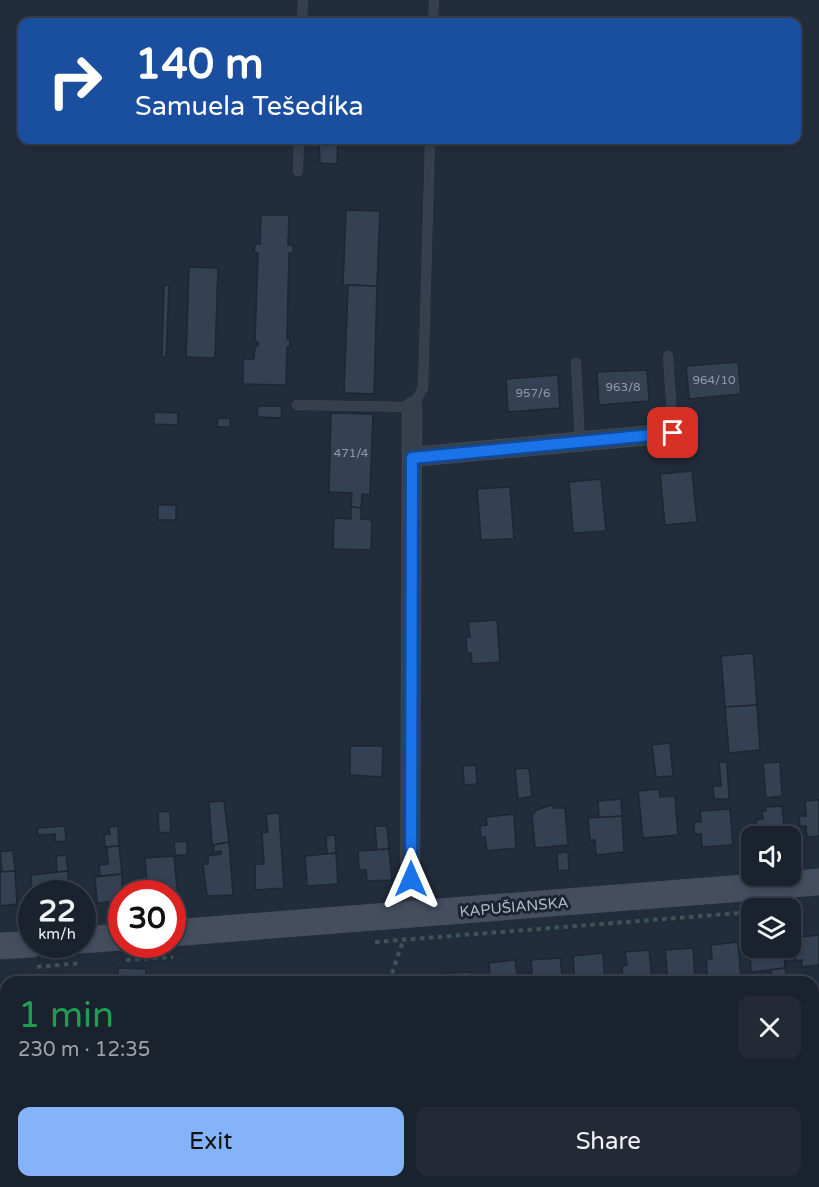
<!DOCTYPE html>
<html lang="en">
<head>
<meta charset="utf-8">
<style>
	:root { --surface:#1a222d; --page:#232a35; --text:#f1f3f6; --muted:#9fa4aa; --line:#383f49; --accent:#85b3f9 }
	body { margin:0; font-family:"Varela Round",sans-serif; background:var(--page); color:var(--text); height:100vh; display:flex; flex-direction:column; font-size:22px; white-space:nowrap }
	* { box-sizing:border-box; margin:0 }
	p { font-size:20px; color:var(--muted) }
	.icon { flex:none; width:33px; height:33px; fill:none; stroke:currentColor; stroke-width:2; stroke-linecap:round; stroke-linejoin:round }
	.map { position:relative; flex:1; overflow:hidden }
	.panel { position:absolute; left:0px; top:976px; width:819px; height:212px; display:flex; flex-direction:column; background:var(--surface); border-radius:18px 18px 0 0; box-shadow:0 3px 9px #0003,0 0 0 2px var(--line) }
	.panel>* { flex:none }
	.banner { position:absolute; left:18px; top:18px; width:783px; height:126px; border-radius:12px; box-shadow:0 3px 9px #0003,0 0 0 2px var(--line); background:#1a4fa0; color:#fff; overflow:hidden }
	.controls { position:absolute; left:741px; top:826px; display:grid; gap:12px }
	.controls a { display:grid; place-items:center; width:60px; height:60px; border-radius:12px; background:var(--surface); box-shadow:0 3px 9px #0003,0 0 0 2px var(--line); font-size:30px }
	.speed { position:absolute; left:18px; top:880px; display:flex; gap:12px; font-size:30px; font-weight:700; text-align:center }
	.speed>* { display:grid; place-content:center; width:78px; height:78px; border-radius:50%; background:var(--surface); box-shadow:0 3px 9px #0003,0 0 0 2px var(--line); line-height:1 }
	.speed small { font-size:15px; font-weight:400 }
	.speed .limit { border:9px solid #d22; background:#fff; color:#111 }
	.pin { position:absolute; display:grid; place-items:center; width:51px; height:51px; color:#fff; margin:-26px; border-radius:12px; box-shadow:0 3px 9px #0006 }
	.me { position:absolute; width:66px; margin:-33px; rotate:0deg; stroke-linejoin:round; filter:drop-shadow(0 0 4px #0008) }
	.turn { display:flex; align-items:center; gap:21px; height:126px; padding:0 18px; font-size:27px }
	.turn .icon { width:78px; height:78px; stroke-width:2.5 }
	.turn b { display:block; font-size:42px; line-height:51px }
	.round { display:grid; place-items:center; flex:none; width:63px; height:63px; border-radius:12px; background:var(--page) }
	.head { display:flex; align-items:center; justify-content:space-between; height:102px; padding:0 18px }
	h1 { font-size:36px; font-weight:600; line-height:45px; color:#1e9e55 }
	.cta { display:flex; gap:12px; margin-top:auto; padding:12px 18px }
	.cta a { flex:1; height:69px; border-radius:12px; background:var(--accent); color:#111; font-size:24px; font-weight:600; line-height:69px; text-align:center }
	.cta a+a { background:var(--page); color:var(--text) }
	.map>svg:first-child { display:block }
	.green { fill:#243a3d }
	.building { fill:#344152; stroke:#1d2633; stroke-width:1.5 }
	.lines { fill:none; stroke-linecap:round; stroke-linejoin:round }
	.lane-casing { stroke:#3f4855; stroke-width:10 }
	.street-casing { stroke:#3f4855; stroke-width:20 }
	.secondary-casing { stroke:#3f4855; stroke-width:27 }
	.path { stroke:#3d5355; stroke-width:4; stroke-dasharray:4.5 4.5; stroke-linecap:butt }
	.lane { stroke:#363f4c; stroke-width:9 }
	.street { stroke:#363f4c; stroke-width:18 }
	.secondary { stroke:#444e5f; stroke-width:26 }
	.route-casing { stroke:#114b97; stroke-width:15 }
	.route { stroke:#1a73e8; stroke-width:10 }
	.labels { text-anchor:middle; stroke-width:6; stroke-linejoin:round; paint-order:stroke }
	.number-label { font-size:12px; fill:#909aa8 }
	.street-label { font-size:15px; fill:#b2bac7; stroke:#1b2431 }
</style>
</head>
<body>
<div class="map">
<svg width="819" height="1187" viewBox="0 0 819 1187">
	<rect width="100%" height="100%" fill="#222d3c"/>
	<polygon class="green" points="813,1086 819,1086 819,1187 346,1187 348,1182 813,1182"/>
	<g class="building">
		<polygon points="319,140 338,140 337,164 320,163"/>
		<polygon points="346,210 380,211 377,286 343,285"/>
		<polygon points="261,215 289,215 288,245 293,245 293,254 289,253 287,339 290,339 290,347 287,347 286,385 243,384 243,359 254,359 255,346 258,346 258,342 255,341 258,253 254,252 255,244 260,244"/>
		<polygon points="189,267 218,268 215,358 186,357"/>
		<polygon points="164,285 169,285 166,357 162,357"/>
		<polygon points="348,285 377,286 374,394 344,393"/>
		<polygon points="738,362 741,394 689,399 686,366"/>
		<polygon points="647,370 649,401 599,405 597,372"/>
		<polygon points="558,375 560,408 508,412 506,379"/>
		<polygon points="258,406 282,406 281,418 257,417"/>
		<polygon points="154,412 178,413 178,425 154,424"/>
		<polygon points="331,413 373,414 370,495 362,494 361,508 351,507 352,493 329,492"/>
		<polygon points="218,418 230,418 230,427 217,427"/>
		<polygon points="692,471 697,522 665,525 660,474"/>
		<polygon points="601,479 606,531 573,533 569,482"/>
		<polygon points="510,487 514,539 481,540 477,489"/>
		<rect x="158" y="505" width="18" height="15"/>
		<polygon points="351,507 361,508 361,519 372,520 371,550 333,549 334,518 351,519"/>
		<polygon points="497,620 500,662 472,664 471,653 467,653 466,637 470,637 468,622"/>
		<polygon points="753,653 757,705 725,707 721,656"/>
		<polygon points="757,705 760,750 729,753 725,707"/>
		<polygon points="670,743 673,776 656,777 652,745"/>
		<polygon points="350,746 383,746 382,777 350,775"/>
		<polygon points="719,762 727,762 729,799 714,799 713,786 721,786"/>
		<polygon points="780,762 782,796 766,798 763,763"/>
		<polygon points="476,765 477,784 464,785 463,766"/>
		<polygon points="529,768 532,796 518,799 515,769"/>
		<polygon points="659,789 660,797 675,796 678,835 643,838 638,791"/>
		<polygon points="621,799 622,816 599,818 598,801"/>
		<polygon points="819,800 819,836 807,837 806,826 800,826 799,816 806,816 805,801"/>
		<polygon points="224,801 229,842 212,845 209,802"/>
		<polygon points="551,805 554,808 565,808 568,845 535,848 532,815 537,810"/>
		<polygon points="782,806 785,837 757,837 756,820 763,819 762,811 766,811 765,807"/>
		<polygon points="730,809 733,845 702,847 701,834 694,834 694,822 701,822 700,811"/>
		<polygon points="170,811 171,832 159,833 158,812"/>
		<polygon points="279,813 284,888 255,890 255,864 264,864 262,833 268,832 266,814"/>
		<polygon points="514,814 516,848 487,851 485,837 481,837 480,826 487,825 486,817"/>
		<polygon points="622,816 624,852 596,855 595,840 590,840 588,818"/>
		<polygon points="65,826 66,841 56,842 55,834 38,835 37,828"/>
		<polygon points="118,826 119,846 105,847 104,835 110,834 109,827"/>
		<polygon points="375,826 387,826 389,849 377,850"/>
		<polygon points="335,835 336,853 327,854 326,836"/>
		<polygon points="187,841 187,855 175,855 174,842"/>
		<polygon points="229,842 233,895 207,896 203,864 208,864 208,856 221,854 221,851 213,852 214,845"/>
		<polygon points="119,846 122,874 100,876 99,865 108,864 107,847"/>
		<polygon points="389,849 392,880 367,881 366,870 359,870 358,851"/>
		<polygon points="13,850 15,871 2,872 0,852"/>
		<polygon points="568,852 569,870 558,871 557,853"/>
		<polygon points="336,853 338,884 307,886 305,856"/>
		<polygon points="66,855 68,871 57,872 56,856"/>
		<polygon points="174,856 178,897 172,898 172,894 148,894 145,858"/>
		<polygon points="15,871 17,904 0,906 0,872"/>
		<polygon points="68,871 69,894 41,894 40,888 32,889 31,875"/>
		<polygon points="122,874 122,901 97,903 95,877"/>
		<polygon points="819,935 819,965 802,967 802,960 796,961 795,951 801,950 800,937"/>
		<polygon points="738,942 741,978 738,978 739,982 725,982 725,980 708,981 706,960 712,959 711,945"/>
		<polygon points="693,948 695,978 668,981 665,950"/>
		<polygon points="756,948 784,948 785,968 751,972 750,956 757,956"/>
		<polygon points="649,950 652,979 623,981 622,966 627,965 625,952"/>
		<polygon points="603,953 605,982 575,982 573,956"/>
		<polygon points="560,958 563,982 527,982 526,974 532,973 531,960"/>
		<polygon points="515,960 518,982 484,982 483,976 490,976 489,963"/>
		<polygon points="118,968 146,969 146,982 118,982"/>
		<polygon points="785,968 787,982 773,982 771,970"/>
		<polygon points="471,972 472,982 448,982 447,973"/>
	</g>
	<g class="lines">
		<defs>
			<g id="lane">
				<polyline points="302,22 303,0"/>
				<polyline points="433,22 434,0"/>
				<polyline points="298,171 299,140"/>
				<polyline points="668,356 673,433"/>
				<polyline points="576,363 580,442"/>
				<polyline points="297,405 412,407 423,388 430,140"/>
			</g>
			<g id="street">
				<polyline points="412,457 673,433"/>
				<polyline points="410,914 412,407"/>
			</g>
			<g id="secondary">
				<polyline points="172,933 819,882"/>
				<polyline points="82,940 122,937"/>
				<polyline points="0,946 32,944"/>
			</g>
		</defs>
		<use href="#lane" class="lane-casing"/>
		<use href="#street" class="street-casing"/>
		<use href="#secondary" class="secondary-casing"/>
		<g class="path">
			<polyline points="375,942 752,912"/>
			<polyline points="126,960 173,957"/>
			<polyline points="37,967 80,963"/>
			<polyline points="389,982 404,938"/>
			<polyline points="320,1187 321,1182"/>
		</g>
		<use href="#lane" class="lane"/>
		<use href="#street" class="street"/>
		<use href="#secondary" class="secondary"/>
	</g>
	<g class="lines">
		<defs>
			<polyline id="route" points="411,879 412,458 673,433"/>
		</defs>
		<use href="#route" class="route-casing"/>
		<use href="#route" class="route"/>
	</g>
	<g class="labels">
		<g class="number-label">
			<text x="714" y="384">964/10</text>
			<text x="623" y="391">963/8</text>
			<text x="533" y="397">957/6</text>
			<text x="351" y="457">471/4</text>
		</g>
		<g class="street-label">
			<text transform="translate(514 907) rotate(-5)" y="5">KAPUŠIANSKA</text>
		</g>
	</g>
</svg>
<div class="controls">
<a><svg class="icon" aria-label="sound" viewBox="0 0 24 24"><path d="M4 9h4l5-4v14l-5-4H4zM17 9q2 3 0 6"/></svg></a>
<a><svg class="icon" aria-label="layers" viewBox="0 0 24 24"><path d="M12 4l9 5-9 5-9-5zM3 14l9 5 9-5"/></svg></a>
</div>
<div class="speed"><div>22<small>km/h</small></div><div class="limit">30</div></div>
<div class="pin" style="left:673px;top:433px;background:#d93025"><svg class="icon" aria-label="arrive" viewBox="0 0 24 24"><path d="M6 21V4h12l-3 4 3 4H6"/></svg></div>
<svg class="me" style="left:411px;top:879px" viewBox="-20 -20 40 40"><path d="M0-17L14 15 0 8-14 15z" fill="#1a73e8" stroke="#fff" stroke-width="4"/></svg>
<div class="banner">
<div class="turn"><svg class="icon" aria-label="right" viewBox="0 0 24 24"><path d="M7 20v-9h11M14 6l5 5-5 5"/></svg><div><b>140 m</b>Samuela Tešedíka</div></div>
</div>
<section class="panel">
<div class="head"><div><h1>1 min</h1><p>230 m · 12:35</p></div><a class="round"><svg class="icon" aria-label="close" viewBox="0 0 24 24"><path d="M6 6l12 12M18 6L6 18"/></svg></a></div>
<div class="cta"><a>Exit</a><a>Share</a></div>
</section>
</div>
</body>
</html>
